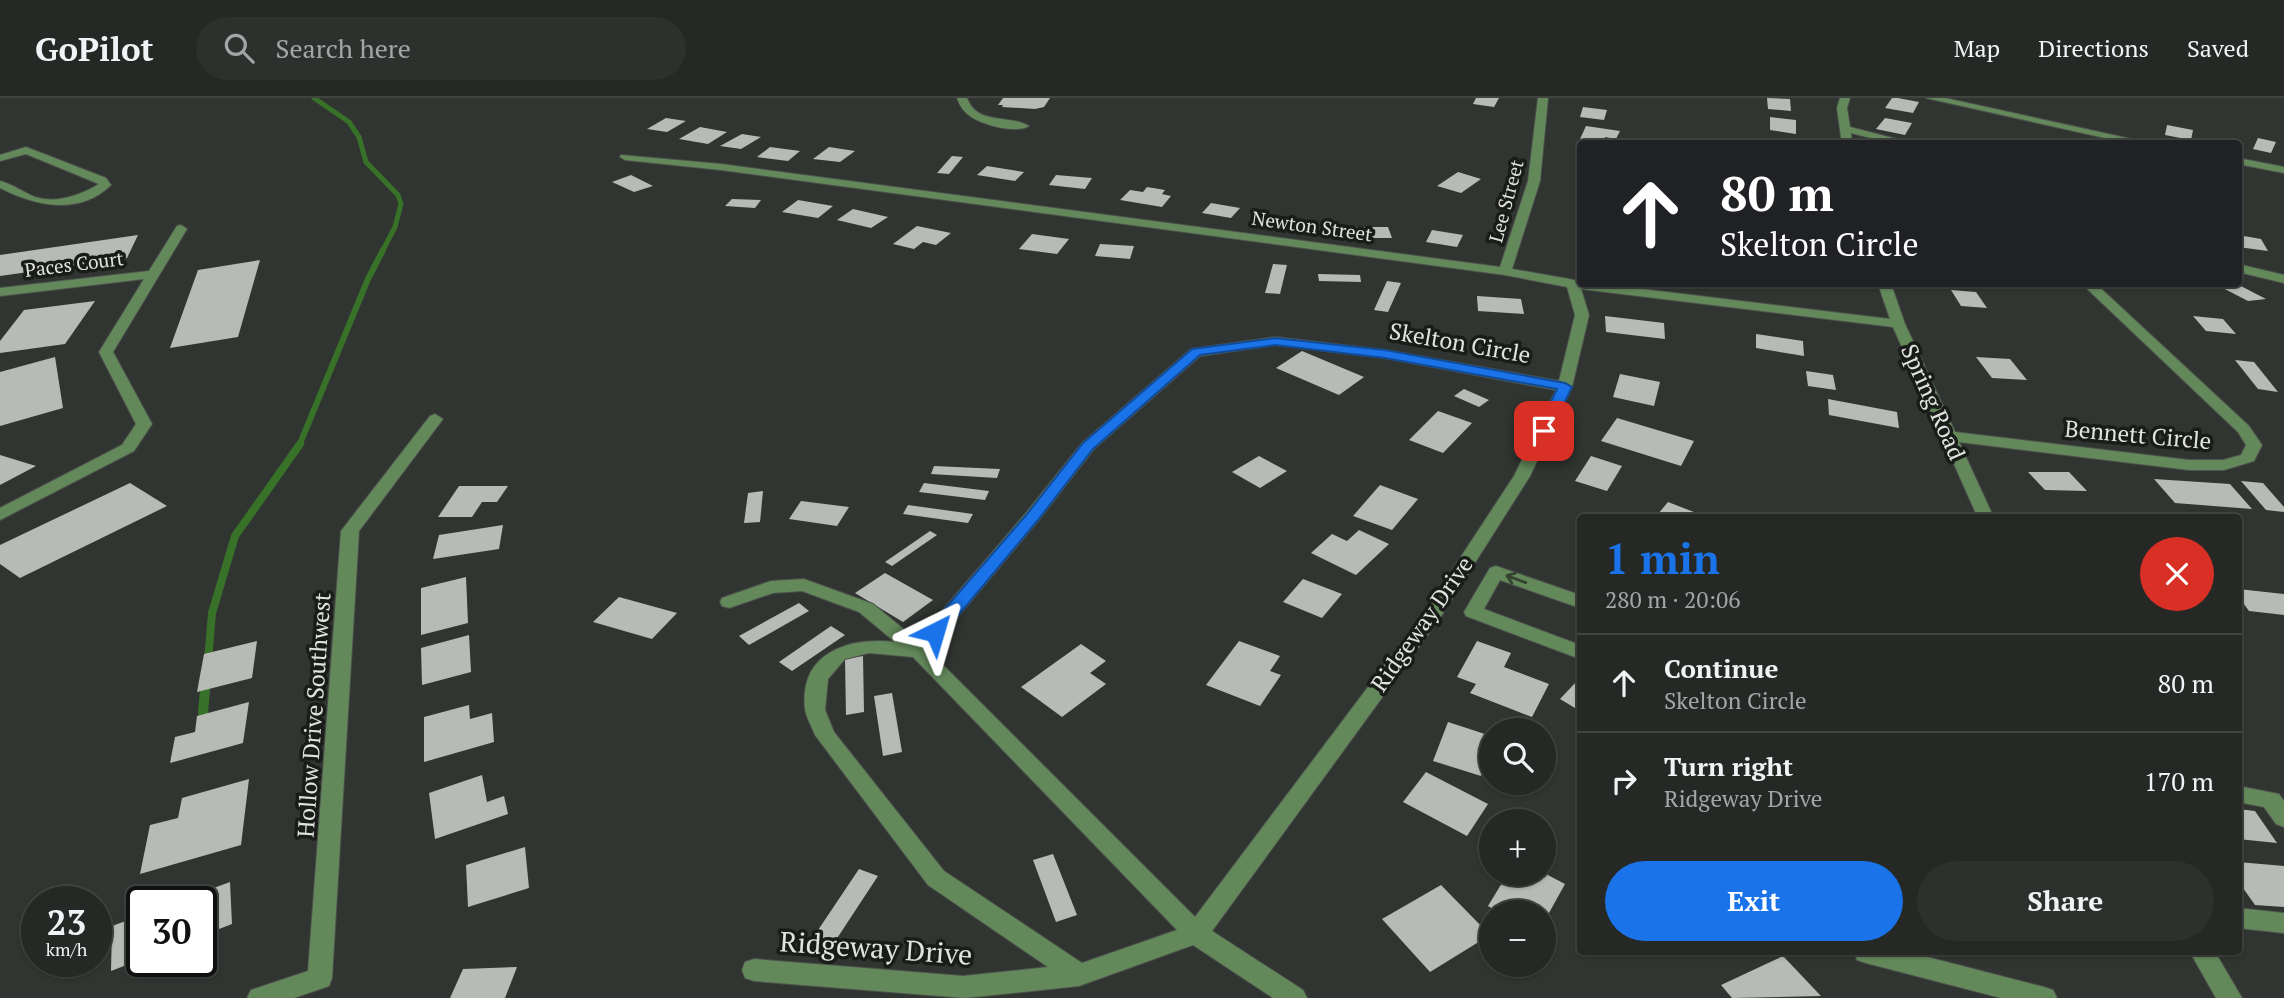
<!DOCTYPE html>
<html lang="en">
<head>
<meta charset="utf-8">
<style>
	:root { --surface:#252825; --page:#2d302d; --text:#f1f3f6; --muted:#a3a6a7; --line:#424442; --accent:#1a73e8 }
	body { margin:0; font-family:"PT Serif",serif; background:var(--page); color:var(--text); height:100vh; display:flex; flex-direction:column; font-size:26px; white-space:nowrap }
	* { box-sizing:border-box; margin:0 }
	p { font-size:23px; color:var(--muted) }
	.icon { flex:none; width:38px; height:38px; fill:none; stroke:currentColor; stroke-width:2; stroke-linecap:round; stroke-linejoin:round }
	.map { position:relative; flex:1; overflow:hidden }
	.panel { position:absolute; left:1577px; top:416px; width:665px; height:441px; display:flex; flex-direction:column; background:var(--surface); border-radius:7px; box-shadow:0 2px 5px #0004,0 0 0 2px var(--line) }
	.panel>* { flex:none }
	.top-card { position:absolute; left:1577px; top:42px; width:665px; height:147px; border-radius:7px; box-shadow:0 2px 5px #0004,0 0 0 2px var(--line); background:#202124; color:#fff; overflow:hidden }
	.controls { position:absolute; left:1479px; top:620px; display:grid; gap:14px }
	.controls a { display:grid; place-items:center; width:77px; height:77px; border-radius:50%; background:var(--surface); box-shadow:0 2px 5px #0004,0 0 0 2px var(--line); font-size:35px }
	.speed { position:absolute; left:21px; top:788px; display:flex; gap:14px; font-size:35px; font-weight:700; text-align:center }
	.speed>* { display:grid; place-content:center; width:91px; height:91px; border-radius:50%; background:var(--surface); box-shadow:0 2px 5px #0004,0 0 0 2px var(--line); line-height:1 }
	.speed small { font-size:18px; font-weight:400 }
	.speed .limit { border:4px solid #111; border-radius:10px; background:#fff; color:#111 }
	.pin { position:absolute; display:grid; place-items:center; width:60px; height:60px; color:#fff; margin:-30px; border-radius:14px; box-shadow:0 4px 10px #0006 }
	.me { position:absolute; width:77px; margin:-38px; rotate:40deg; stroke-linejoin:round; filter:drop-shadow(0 0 5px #0008) }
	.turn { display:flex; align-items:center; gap:24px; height:147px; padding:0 28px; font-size:32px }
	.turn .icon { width:91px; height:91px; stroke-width:2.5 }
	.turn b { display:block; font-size:49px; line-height:60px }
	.round { display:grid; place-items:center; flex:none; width:74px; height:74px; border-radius:37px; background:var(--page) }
	.summary { display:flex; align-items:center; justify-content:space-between; height:119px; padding:0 28px }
	h1 { font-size:42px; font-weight:700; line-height:52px; color:var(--accent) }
	.action { display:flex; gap:14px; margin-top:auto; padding:14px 28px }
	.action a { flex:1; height:80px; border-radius:42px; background:var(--accent); color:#fff; font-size:28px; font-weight:700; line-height:80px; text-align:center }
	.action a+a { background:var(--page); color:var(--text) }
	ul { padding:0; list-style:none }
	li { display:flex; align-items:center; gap:21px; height:98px; padding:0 28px; border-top:2px solid var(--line) }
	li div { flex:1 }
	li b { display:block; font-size:26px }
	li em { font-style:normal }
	header { display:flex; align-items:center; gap:42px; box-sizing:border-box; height:98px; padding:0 35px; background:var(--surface); border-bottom:2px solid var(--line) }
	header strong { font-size:33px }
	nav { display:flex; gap:38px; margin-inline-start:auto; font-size:24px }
	.search { width:490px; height:63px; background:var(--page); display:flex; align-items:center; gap:18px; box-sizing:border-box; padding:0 24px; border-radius:38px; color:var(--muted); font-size:26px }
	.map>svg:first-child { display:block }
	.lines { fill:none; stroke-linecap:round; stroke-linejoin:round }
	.stream-far3 { stroke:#387229; stroke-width:5 }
	.stream-far2 { stroke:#387229; stroke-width:6 }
	.stream-far1 { stroke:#387229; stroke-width:8 }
	.stream { stroke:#387229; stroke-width:10 }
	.building { fill:#b7bbb6 }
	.minor-casing { stroke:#4d514d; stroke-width:2 }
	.minor { fill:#63895a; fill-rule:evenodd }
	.oneway { stroke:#344230 }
	.route { fill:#1a73e8; stroke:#114b97; stroke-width:2 }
	.labels { text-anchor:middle; stroke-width:7; stroke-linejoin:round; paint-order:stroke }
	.far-street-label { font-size:19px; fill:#e1e3e0; stroke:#1a1c1a }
	.street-label { font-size:23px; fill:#e1e3e0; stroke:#1a1c1a }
	.near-street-label { font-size:28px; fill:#e1e3e0; stroke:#1a1c1a }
</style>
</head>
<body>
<header>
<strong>GoPilot</strong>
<div class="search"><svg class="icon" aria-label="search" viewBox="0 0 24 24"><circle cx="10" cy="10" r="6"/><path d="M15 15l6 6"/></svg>Search here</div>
<nav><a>Map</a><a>Directions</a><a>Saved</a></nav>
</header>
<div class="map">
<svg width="2284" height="900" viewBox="0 0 2284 900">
	<rect width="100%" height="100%" fill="#313531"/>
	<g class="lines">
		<polyline class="stream-far3" points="314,0 349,24 359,39 366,64 398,97 401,106 395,129 382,154"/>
		<polyline class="stream-far2" points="299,348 368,181 383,152"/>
		<g class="stream-far1">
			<polyline points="208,563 212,515 235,438 300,346"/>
			<polyline points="205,592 206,583"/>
		</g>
		<polyline class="stream" points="203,615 205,591"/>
	</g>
	<g class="building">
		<polygon points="1003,0 1050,0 1044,9 1035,11 1002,9 1003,7 998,7"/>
		<polygon points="1476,0 1499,0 1494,9 1473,6"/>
		<polygon points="1767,0 1790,1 1791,13 1768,11"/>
		<polygon points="1892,0 1898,0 1919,4 1913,15 1885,10"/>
		<polygon points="1583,9 1607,12 1604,22 1580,19"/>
		<polygon points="1770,19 1796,22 1796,36 1770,32"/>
		<polygon points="666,20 686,23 667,34 647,31"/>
		<polygon points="1885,20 1912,25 1905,37 1876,31"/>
		<polygon points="2167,27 2193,32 2191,42 2165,37"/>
		<polygon points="1586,28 1620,33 1616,41 1605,39 1603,44 1580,41"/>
		<polygon points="700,29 727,34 708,46 679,41"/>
		<polygon points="742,36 761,39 741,51 720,48"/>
		<polygon points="2258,40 2276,44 2271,55 2253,51"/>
		<polygon points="770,49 800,53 788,63 757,59"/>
		<polygon points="829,49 855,53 840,64 813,61"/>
		<polygon points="952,58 963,59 949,76 937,75"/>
		<polygon points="987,68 1024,74 1015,83 977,77"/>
		<polygon points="1458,74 1481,81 1461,95 1437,88"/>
		<polygon points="631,77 653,88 634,94 612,84"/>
		<polygon points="1056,77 1092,80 1085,91 1049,87"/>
		<polygon points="1147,89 1165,92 1162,96 1171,98 1162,109 1120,102 1130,92 1143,94"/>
		<polygon points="732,101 761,102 755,110 725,108"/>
		<polygon points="798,102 833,108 818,120 782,114"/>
		<polygon points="1211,105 1240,110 1231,120 1202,115"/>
		<polygon points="853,111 888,119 871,130 837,122"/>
		<polygon points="1282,120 1314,123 1309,134 1277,130"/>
		<polygon points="917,128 951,135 936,147 923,144 914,151 893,146"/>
		<polygon points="1352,129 1388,129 1392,140 1356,140"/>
		<polygon points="1432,132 1463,137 1457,149 1426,144"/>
		<polygon points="1032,136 1069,141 1057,156 1019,151"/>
		<polygon points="138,137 127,160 0,178 0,157"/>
		<polygon points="2238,137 2261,141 2268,153 2238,149"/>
		<polygon points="1100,146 1134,148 1130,161 1095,158"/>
		<polygon points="260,162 238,239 170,250 198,172"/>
		<polygon points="1273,166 1287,167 1280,196 1265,195"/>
		<polygon points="1318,176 1360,177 1361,184 1319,183"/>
		<polygon points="1387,183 1401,185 1388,214 1374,212"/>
		<polygon points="2215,186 2237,186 2266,201 2248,203"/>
		<polygon points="1951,192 1976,194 1987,210 1961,208"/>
		<polygon points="1477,198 1521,201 1524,216 1478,213"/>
		<polygon points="95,203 65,246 0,255 0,243 24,212"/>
		<polygon points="1605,218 1664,225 1665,241 1606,234"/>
		<polygon points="2193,218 2223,221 2236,236 2206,233"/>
		<polygon points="1756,236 1803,243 1804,258 1756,250"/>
		<polygon points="1302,253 1364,279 1339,297 1276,270"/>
		<polygon points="55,259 63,310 0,328 0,274"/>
		<polygon points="1976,259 2010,261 2027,282 1992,280"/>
		<polygon points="2235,262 2254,264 2278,294 2258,291"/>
		<polygon points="1806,273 1833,277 1836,292 1808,288"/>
		<polygon points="1620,276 1660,284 1654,308 1613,299"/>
		<polygon points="1464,291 1489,302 1479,309 1454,298"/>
		<polygon points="1828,301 1897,314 1899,330 1829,317"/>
		<polygon points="1438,313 1472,325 1443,355 1409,342"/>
		<polygon points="1617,320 1694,343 1681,368 1601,343"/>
		<polygon points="0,357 36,368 0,387"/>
		<polygon points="1259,358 1287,373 1260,390 1232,374"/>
		<polygon points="1591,358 1622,368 1607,393 1575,383"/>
		<polygon points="934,368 1000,371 997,380 931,376"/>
		<polygon points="2028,374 2069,374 2087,393 2045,392"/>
		<polygon points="2154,381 2230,386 2252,411 2175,405"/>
		<polygon points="2241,383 2263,385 2284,409 2284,414 2266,412"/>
		<polygon points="130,385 167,408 20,480 0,466 0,447"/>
		<polygon points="924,385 989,393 985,402 919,394"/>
		<polygon points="1380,387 1418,401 1392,432 1353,418"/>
		<polygon points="459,388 508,388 497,404 482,404 472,419 438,419"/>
		<polygon points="763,393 760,424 744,425 748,395"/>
		<polygon points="801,403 849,409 837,428 789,421"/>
		<polygon points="1668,404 1699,416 1696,420 1667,420 1658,416"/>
		<polygon points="908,407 973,416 968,425 903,416"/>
		<polygon points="503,427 499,451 433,461 439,437"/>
		<polygon points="1359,432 1389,446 1356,477 1311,455 1332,436 1347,443"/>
		<polygon points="930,433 937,437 892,468 885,464"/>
		<polygon points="885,475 933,502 903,524 855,495"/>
		<polygon points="466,479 468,525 421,537 421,490"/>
		<polygon points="1303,481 1342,496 1322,520 1283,504"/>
		<polygon points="2238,491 2284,496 2284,517 2249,513 2238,498"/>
		<polygon points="619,499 677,515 652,541 593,524"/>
		<polygon points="799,505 809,513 749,547 739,538"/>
		<polygon points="831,528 845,537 792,573 779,564"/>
		<polygon points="469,537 471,574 422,587 421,550"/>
		<polygon points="257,543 252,580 197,594 204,556"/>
		<polygon points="1239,543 1280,558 1270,573 1281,577 1260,608 1206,587"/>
		<polygon points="1477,543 1511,555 1504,569 1549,586 1532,619 1470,595 1476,586 1457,579"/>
		<polygon points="1081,546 1106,563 1090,575 1106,586 1062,619 1021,589"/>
		<polygon points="863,558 864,614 846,617 845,561"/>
		<polygon points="1577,583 1580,585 1580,613 1560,601"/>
		<polygon points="892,595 902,654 883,658 874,598"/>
		<polygon points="249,604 243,645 170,665 175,639 195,634 197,618"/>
		<polygon points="469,607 470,621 492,615 494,644 424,664 424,619"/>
		<polygon points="1448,624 1491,638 1491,648 1481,678 1433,663"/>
		<polygon points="1426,674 1488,706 1467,738 1403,704"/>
		<polygon points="482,677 487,704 504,698 508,716 435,741 429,695"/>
		<polygon points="249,681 241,747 140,776 150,727 178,720 182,700"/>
		<polygon points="2238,711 2255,713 2277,745 2238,741"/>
		<polygon points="525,749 529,790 468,809 466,767"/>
		<polygon points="1053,756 1077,817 1056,824 1033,762"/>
		<polygon points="2238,764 2284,768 2284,809 2255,807 2238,783"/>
		<polygon points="859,771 878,778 828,854 808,847"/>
		<polygon points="1508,775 1544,775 1565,786 1544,824 1544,814 1498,814 1488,808"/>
		<polygon points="230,784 232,826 201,838 201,803 178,803"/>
		<polygon points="1441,787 1490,837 1430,874 1382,821"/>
		<polygon points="142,817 142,861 111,873 112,828"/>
		<polygon points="1783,858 1821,898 1732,900 1721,887"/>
		<polygon points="517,869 505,900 450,900 463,871"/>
	</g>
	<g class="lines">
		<defs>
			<g id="minor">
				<path d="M957 0H967C977 28 1009 16 1029 28 1017 36 982 27 970 18 963 13 960 8 957 0Z"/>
				<path d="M1538 0H1548L1540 83 1512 171 1580 183V186H1601L1890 221 1878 186H1891L1905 226 1955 334 2189 362H2223L2241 357 2246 347 2238 334 2082 186H2096L2249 328 2262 347 2254 363 2224 372H2189L1959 344 1994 420H1978L1893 229 1581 191 1589 217 1572 289 1530 378 1440 520 1212 833 1303 892 1307 900H1273L1193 847 1079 888 965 900 754 883 745 880 742 872 745 864 754 861 963 878 1048 869 928 787 815 637C812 629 806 619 805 611 799 554 849 539 895 544L859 514 802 493 773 495 729 510 722 508 720 504 722 500 771 483 804 481 873 506 917 542 1026 415 1082 345 1191 251 1275 239 1385 252 1559 283 1575 217 1567 189 1505 177 721 72 625 62 620 59 621 57 721 66 1500 169 1528 83ZM1275 247 1385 260 1556 292 1514 378 1426 512 1195 819 929 553 1038 423 1094 351 1200 258ZM869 555 913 559 1177 832 1082 865 944 773 834 634 825 612 828 581 845 561Z"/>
				<polygon points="1840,0 1850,0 1847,10 1850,29 1916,46 1895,46 1851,35 1852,46 1842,46 1837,10"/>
				<polygon points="1926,0 1945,0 2154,46 2132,46"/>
				<path d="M26 49 106 80 111 87C79 118 35 108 0 90V83C12 86 23 94 35 99 56 106 81 97 99 86L26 56 0 63V57Z"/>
				<polygon points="2238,60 2284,69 2284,75 2238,66"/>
				<polygon points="181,127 187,131 113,254 152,326 134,353 0,422 0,410 122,347 136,326 99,254 144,181 0,198 0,190 149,173 177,128"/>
				<polygon points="2238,166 2284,177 2284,185 2238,174"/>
				<polygon points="435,316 443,321 359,433 332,880 329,888 294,900 247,900 251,892 308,873 341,433 430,318"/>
				<polygon points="1496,468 1580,497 1580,510 1500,482 1484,511 1580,547 1580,561 1466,518 1464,514 1490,470"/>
				<polygon points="2238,688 2279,696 2284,703 2284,729 2276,726 2264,709 2238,704"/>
				<polygon points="2238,810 2284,815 2284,835 2238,830"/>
				<polygon points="1854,854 1908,854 2044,889 2053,892 2057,900 2001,900 1866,865 1857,862"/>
				<polygon points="2190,854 2215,854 2242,900 2216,900"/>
			</g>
		</defs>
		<use href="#minor" class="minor-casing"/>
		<use href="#minor" class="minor"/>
	</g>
	<defs><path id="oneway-shaft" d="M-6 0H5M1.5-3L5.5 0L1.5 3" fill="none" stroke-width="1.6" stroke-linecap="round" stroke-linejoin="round" transform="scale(1.75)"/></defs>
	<use class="oneway" href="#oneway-shaft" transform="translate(1516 481) rotate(-160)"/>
	<polygon class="route" points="1275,240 1385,252 1565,285 1572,289 1551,333 1544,337 1537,333 1557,291 1385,260 1275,247 1200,257 1093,351 1038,422 941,538 929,538 926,534 929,529 1027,416 1083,345 1192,251"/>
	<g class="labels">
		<g class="far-street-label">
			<text transform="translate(1506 103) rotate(-75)" y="7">Lee Street</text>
			<text transform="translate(1312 128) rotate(8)" y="7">Newton Street</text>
			<text transform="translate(74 166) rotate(-7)" y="7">Paces Court</text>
		</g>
		<g class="street-label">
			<text transform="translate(1460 245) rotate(10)" y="8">Skelton Circle</text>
			<text transform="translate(1933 304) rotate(66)" y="8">Spring Road</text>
			<text transform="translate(2138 337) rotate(5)" y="8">Bennett Circle</text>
			<text transform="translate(1422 526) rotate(-55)" y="8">Ridgeway Drive</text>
			<text transform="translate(314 617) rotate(-86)" y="8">Hollow Drive Southwest</text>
		</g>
		<g class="near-street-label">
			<text transform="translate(876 850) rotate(4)" y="10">Ridgeway Drive</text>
		</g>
	</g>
</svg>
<div class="controls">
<a><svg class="icon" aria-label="search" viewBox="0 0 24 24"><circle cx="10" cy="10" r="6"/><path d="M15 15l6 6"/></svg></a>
<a>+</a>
<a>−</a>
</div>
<div class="speed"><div>23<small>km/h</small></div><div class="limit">30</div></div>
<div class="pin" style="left:1544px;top:333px;background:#d93025"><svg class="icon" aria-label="arrive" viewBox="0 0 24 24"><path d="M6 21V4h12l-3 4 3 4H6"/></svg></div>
<svg class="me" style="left:935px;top:534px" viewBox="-20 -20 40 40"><path d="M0-17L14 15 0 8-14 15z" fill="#1a73e8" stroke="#fff" stroke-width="4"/></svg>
<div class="top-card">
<div class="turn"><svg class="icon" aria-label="ahead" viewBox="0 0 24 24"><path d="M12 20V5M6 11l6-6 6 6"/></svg><div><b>80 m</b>Skelton Circle</div></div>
</div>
<section class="panel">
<div class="summary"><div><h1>1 min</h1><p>280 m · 20:06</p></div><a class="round" style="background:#d93025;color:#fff"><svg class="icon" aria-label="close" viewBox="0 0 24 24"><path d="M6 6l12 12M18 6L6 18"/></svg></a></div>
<ul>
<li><svg class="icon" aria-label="ahead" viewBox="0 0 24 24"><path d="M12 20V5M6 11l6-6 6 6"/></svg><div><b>Continue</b><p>Skelton Circle</p></div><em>80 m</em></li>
<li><svg class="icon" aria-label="right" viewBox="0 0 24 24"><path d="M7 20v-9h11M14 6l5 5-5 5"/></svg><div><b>Turn right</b><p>Ridgeway Drive</p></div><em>170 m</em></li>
</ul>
<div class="action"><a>Exit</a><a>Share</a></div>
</section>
</div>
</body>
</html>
